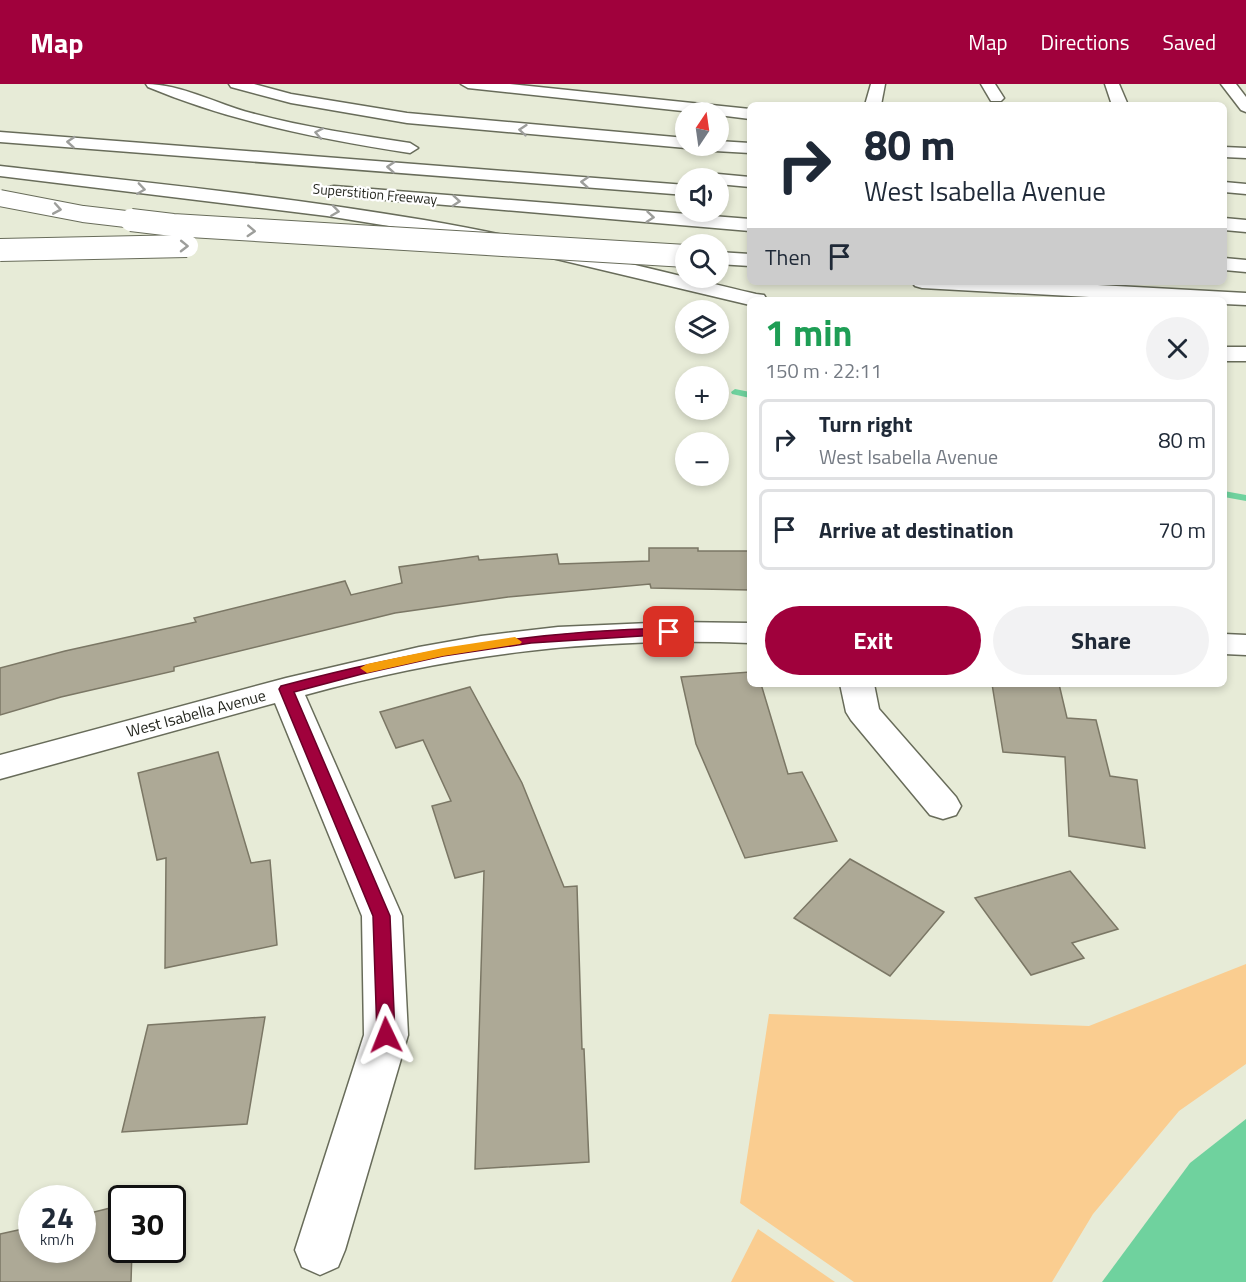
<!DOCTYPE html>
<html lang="en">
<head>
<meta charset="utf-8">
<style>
	:root { --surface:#fff; --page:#f2f2f3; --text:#1f2937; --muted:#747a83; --line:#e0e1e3; --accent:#a0013c }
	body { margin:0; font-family:"Titillium Web",sans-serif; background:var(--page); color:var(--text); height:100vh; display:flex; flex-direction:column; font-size:22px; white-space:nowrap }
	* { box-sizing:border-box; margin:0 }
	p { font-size:20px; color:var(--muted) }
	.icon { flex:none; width:33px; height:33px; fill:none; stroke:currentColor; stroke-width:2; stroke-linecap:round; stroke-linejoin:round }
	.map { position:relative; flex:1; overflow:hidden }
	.drawer { position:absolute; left:747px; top:213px; width:480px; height:390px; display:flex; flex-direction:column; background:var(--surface); border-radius:9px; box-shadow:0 3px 9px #0003 }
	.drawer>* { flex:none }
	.top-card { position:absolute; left:747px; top:18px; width:480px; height:183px; border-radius:9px; box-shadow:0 3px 9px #0003; background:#fff; color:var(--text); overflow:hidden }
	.needle { width:39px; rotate:13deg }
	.controls { position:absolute; left:675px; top:18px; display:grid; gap:12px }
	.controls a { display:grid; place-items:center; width:54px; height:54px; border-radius:50%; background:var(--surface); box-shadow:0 3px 9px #0003; font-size:30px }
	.speed { position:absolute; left:18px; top:1101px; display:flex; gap:12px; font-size:30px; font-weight:700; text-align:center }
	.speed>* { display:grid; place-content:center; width:78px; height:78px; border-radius:50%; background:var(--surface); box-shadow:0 3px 9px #0003; line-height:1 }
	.speed small { font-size:15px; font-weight:400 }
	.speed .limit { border:3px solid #111; border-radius:9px; background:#fff; color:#111 }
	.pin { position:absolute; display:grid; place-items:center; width:51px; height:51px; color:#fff; margin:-26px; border-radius:12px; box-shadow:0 3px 9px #0006 }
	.me { position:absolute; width:66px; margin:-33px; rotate:358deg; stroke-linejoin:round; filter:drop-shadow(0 0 4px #0008) }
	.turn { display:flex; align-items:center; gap:21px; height:126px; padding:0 18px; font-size:27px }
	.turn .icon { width:78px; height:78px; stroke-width:2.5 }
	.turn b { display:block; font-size:42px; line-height:51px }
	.then { display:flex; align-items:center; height:57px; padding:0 18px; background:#0003; gap:12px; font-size:22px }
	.round { display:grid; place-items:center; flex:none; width:63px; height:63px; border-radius:32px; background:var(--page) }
	.summary { display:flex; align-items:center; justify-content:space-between; height:102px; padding:0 18px }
	h1 { font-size:36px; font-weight:700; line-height:45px; color:#1e9e55 }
	.cta { display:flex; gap:12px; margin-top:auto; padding:12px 18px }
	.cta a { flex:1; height:69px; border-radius:36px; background:var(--accent); color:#fff; font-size:24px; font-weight:700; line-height:69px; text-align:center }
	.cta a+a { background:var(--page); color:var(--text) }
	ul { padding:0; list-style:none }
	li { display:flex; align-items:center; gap:18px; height:81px; margin:0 12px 9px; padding:0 6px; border:3px solid var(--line); border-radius:9px }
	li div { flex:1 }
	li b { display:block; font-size:22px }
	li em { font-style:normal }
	header { display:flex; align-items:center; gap:36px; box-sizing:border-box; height:84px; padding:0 30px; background:var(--accent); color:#fff }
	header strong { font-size:28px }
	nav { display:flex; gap:33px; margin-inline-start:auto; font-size:21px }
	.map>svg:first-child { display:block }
	.green { fill:#facd90 }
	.water { fill:#6fd29e }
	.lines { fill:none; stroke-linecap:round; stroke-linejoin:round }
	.stream { fill:#6fd29e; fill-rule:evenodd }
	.building { fill:#ada996; stroke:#7b7765; stroke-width:1.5 }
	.minor-casing { stroke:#686c5a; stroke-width:3 }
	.highway-casing { stroke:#686c5a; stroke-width:3 }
	.minor { fill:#fff; fill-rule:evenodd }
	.highway { fill:#fff; fill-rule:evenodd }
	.highway-bridge-far1-casing { stroke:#686c5a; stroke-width:18; stroke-linecap:butt }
	.highway-bridge-casing { stroke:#686c5a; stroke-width:24; stroke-linecap:butt }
	.highway-bridge-far1 { stroke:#fff; stroke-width:16 }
	.highway-bridge { stroke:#fff; stroke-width:22 }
	.oneway { stroke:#9d9e9b }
	.route { fill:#a0013c; stroke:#680127; stroke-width:1.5 }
	.slow { fill:#f59e0b }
	.labels { text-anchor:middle; stroke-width:4.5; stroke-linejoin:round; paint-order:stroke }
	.far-street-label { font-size:14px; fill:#262820; stroke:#fff }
	.street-label { font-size:16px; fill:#262820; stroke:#fff }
</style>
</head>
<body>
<header>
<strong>Map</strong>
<nav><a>Map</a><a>Directions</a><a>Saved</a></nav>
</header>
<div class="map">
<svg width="1246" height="1198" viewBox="0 0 1246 1198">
	<rect width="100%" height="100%" fill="#e7ebd7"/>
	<g class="green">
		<polygon points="1246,880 1246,980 1179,1027 1093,1130 1052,1198 854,1198 740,1119 769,930 1089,942"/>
		<polygon points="758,1145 835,1198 731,1198"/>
	</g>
	<polygon class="water" points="1246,1035 1246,1198 1102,1198 1190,1079"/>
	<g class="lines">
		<g class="stream">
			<polygon points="735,305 750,308 750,314 732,310 731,308"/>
			<polygon points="1224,407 1246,411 1246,417 1224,413"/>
		</g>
	</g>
	<g class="building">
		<polygon points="649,464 698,464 698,467 750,467 750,506 651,504 650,500 508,513 395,529 174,583 174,587 61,613 0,631 0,584 65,567 196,538 194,534 345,497 351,511 402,499 399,483 478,472 479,476 557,470 559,480 649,477"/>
		<polygon points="750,588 750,600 761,600 788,690 802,688 837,757 745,774 696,660 681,593"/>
		<polygon points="992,600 1059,600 1067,634 1096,636 1110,692 1137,696 1145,764 1069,752 1065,673 1003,668"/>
		<polygon points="470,603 522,699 564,803 577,802 582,965 584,965 589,1078 475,1085 484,787 455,794 432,722 451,717 423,656 396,664 380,628"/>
		<polygon points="218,668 251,779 270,776 277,861 165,884 166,774 157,776 138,689"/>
		<polygon points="850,775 944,828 890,892 794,834"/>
		<polygon points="1070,787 1118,845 1072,859 1084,874 1031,891 975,814"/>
		<polygon points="265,933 247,1040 122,1048 148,941"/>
		<polygon points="122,1121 122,1166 132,1166 131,1198 0,1198 0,1150 32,1143 32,1166 82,1166 82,1131"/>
	</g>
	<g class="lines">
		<defs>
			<g id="minor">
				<polygon points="461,0 510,0 750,25 750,35 718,31 718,28 692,28 468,4"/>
				<polygon points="871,0 885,0 881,21 865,21"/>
				<polygon points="981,0 995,0 1004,14 1001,17 991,17"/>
				<polygon points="1105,0 1119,0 1128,21 1112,21"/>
				<polygon points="1221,0 1236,0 1246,13 1246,28 1241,26"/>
				<polygon points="1224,63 1246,64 1246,74 1224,73"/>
				<path d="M673 538 750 539V559C594 553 455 570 305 611L402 832 408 951 345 1166 338 1183 320 1191 302 1183 295 1166 364 951 362 832 275 619 0 695V671L286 594 419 563 481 552 558 543Z"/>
				<polygon points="1224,550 1246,551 1246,571 1224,570"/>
				<polygon points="840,600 874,600 879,625 956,713 961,722 956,731 943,735 930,731 851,636 846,628"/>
			</g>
			<g id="highway">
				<path d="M146 0C181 0 217 20 251 29 303 43 357 51 410 59L418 64 410 69C320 55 232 38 148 3Z"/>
				<polygon points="229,0 254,0 291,10 407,29 686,54 686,62 693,62 686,64 407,39 291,19 231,3"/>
				<polygon points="0,48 686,101 686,111 0,58"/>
				<polygon points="718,57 750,59 750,69 715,67 707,62 718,62"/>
				<path d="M0 82C141 98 283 112 424 136 536 155 646 184 756 210L764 211 767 216H750V221L510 164 426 148 327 132 0 92Z"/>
				<polygon points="718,90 750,93 750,103 718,100 718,94 710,94"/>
				<polygon points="1224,98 1246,100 1246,110 1224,108"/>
				<polygon points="334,102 750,135 750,147 328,111 325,107 328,103"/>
				<polygon points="1224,134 1246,136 1246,148 1224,146"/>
				<polygon points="718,168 750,170 750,182 718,180"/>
				<polygon points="1224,174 1246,176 1246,188 1224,186"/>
				<polygon points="912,198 1042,198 1246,209 1246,221 1224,220 1224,216 1144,216 922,204 915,202"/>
				<rect x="1224" y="263" width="22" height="14"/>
			</g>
		</defs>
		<use href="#minor" class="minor-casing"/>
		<use href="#highway" class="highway-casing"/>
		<use href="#minor" class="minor"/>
		<use href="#highway" class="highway"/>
		<defs>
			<polyline id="highway-bridge-far1" points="0,114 83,130 143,137"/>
			<g id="highway-bridge">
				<polyline points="131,136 173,141 686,172"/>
				<polyline points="0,166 187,162"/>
			</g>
		</defs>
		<use href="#highway-bridge-far1" class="highway-bridge-far1-casing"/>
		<use href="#highway-bridge" class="highway-bridge-casing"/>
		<use href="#highway-bridge-far1" class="highway-bridge-far1"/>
		<use href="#highway-bridge" class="highway-bridge"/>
	</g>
	<defs><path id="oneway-chevron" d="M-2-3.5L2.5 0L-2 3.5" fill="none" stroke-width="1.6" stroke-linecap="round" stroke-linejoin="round" transform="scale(1.5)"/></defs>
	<g class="oneway">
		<use href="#oneway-chevron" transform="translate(523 46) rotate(-175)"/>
		<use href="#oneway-chevron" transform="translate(319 49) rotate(-169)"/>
		<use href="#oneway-chevron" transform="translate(71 58) rotate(-176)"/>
		<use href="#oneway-chevron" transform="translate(391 83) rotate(-176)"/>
		<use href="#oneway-chevron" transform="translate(585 98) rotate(-176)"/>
		<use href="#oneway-chevron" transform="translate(141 105) rotate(8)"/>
		<use href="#oneway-chevron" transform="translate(456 117) rotate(5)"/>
		<use href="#oneway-chevron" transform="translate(57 125) rotate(10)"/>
		<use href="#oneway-chevron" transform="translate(335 127) rotate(8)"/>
		<use href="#oneway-chevron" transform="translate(650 133) rotate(5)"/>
		<use href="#oneway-chevron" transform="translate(251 147) rotate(3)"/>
		<use href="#oneway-chevron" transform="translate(184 162) rotate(1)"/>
	</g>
	<path class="route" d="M669 544 673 545 675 548 673 550 531 559 443 572 362 590 294 608 390 832 395 951 392 956 386 959 380 956 377 951 373 832 279 605 281 602C413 567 532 547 669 544Z"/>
	<polygon class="slow" points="515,553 522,558 520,560 443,572 367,589 360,584 367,580 443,564"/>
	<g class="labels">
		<g class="far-street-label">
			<text transform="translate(375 110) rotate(5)" y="5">Superstition Freeway</text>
		</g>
		<g class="street-label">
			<text transform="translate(196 629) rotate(-15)" y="6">West Isabella Avenue</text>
		</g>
	</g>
</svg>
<div class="controls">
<a><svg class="needle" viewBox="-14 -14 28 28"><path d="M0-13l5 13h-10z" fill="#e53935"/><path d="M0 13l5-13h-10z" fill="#747a83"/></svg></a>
<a><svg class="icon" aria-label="sound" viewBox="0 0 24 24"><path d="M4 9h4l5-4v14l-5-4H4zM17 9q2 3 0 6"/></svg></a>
<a><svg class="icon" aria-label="search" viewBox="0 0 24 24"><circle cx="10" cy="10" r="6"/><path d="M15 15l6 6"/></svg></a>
<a><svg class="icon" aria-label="layers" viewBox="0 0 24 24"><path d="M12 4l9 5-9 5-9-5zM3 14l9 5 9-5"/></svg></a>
<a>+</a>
<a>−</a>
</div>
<div class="speed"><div>24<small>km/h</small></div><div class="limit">30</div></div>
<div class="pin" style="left:669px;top:548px;background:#d93025"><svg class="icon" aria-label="arrive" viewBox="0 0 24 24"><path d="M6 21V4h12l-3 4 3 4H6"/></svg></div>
<svg class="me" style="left:386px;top:951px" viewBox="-20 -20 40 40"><path d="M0-17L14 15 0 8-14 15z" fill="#a0013c" stroke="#fff" stroke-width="4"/></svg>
<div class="top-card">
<div class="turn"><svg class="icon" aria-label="right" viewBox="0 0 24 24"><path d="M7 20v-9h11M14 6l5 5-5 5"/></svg><div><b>80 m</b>West Isabella Avenue</div></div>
<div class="then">Then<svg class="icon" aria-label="arrive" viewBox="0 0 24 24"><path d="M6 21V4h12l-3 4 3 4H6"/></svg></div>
</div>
<section class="drawer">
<div class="summary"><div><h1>1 min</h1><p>150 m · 22:11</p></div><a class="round"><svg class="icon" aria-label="close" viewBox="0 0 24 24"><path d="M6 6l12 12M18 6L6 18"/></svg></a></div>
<ul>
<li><svg class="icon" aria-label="right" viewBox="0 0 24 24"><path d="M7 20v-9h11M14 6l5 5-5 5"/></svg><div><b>Turn right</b><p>West Isabella Avenue</p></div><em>80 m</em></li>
<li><svg class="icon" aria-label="arrive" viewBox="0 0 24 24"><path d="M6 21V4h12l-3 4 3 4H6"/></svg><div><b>Arrive at destination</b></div><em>70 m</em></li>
</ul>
<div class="cta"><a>Exit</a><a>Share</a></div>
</section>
</div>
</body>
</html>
